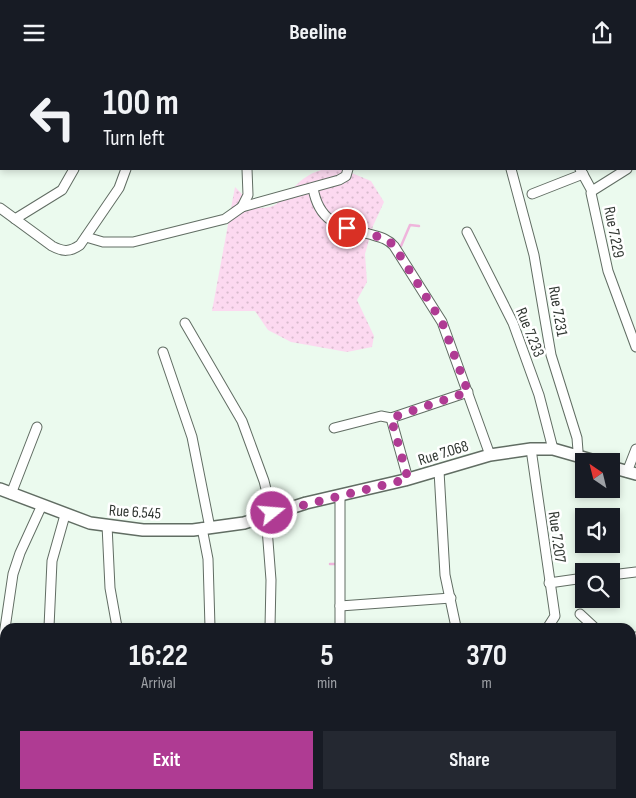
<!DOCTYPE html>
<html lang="en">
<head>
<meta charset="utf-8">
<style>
	:root { --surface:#171b24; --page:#242831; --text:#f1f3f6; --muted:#9ea1a6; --accent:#af3b93 }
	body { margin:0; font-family:"Sofia Sans Condensed",sans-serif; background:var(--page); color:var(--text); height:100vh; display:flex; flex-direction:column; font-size:19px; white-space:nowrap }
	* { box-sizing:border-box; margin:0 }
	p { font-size:16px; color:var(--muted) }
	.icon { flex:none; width:28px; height:28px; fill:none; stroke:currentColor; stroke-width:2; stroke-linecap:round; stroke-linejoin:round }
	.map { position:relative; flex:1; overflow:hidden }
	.details { position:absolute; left:0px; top:558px; width:636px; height:176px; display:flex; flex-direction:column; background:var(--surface); border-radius:15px 15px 0 0; box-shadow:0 2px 8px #0003 }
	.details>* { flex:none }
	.guide { position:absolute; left:0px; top:0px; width:636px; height:105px; box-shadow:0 2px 8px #0003; background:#171b24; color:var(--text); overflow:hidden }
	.needle { width:32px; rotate:325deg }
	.controls { position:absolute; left:575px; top:388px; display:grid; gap:10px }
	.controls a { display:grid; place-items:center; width:45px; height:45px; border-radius:0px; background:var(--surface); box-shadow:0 2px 8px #0003; font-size:25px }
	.pin { position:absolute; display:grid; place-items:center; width:42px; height:42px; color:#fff; margin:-21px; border:2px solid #fff; border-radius:50%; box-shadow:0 1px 5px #0007 }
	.me { position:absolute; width:55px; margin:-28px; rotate:73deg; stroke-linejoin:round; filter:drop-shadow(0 0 4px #0008) }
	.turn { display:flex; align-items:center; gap:18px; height:105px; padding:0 20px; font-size:22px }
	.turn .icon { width:65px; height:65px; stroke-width:2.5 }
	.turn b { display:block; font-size:35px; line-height:42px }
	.eta { display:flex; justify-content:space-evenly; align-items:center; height:85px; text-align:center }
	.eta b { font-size:30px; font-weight:700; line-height:35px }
	.cta { display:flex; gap:10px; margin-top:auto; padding:10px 20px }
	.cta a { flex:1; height:58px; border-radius:0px; background:var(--accent); color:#fff; font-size:20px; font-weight:700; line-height:58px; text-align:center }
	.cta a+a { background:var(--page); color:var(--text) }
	header { display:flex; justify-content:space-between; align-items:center; height:65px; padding:0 20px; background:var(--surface); font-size:22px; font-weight:700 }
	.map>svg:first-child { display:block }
	.grass { fill:url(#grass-dots) }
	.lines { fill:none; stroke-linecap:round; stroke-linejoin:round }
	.stream { stroke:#efb5dc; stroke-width:2.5 }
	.minor-casing { stroke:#616d63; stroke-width:11 }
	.tertiary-casing { stroke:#616d63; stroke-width:14 }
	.minor { stroke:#fff; stroke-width:9 }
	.tertiary { stroke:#fff; stroke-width:11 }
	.route { stroke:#af3b93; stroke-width:9; stroke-dasharray:0 16.2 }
	.labels { text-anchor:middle; stroke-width:5; stroke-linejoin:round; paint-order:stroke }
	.street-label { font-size:16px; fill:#313732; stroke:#fff }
</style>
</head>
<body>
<header><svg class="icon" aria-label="menu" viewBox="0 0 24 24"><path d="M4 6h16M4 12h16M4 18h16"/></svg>Beeline<svg class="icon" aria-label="share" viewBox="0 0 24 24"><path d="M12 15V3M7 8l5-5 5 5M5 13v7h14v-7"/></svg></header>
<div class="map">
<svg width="636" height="733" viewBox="0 0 636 733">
	<defs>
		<pattern id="grass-dots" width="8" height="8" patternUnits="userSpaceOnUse" patternTransform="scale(1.25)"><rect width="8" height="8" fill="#fcd9f0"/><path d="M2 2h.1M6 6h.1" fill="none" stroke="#d8bbce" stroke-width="1.8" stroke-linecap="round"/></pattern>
	</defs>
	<rect width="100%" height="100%" fill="#ebfaee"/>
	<path class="grass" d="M325 104H342L371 116 384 137 373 161 365 189 367 217 357 235 374 271 372 282 347 287 291 277 268 265 255 246H212L235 122 256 143C261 143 270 143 275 140 294 126 299 110 325 104Z"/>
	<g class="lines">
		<g class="stream">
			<polyline points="401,181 410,160 419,161"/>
			<polyline points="330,499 335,499"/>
			<polyline points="363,733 365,729"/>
		</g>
		<defs>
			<g id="minor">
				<polyline points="635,97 636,96"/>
				<polyline points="511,104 534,190 551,290 577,373 578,386 574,390"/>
				<polyline points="580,104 592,126"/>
				<polyline points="627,104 592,126 591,128 608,206 636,282"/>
				<path d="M313 123C319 157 338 161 369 169 379 172 387 173 394 181L442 257 490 390"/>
				<polyline points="532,129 583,109"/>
				<polyline points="242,142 248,130 247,104"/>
				<path d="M0 143 52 181C63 187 70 187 80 180L119 123 126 104"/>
				<polyline points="15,154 62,125 74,104"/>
				<polyline points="467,167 513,258 539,330 553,384"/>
				<polyline points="86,172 103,177 133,177 225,154 242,142 339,115 346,111 348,104"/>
				<polyline points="185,258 242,356 264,416 272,448"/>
				<polyline points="163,287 192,372 210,463"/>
				<polyline points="391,353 408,414"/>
				<polyline points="334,363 381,351 391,353 468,327"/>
				<polyline points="531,384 555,551 548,562"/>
				<polyline points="439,406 445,510 456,562"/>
				<polyline points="627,407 636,384"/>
				<polyline points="11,429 37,362"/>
				<polyline points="340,432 340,562"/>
				<polyline points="266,450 271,515 270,562"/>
				<polyline points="107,460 110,523 117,562"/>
				<polyline points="202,463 208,494 210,562"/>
				<polyline points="611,510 636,507"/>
				<polyline points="549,518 584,513"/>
				<polyline points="340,541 451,533"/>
				<polyline points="580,549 594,562"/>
				<polyline points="49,562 52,496 65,450"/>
				<polyline points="631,572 636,572"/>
				<polyline points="3,577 13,509 20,488 42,440"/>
				<polyline points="631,606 632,598 636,590"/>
				<polyline points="631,698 636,712"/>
				<polyline points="109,729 114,733"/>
				<polyline points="413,729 413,733"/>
				<polyline points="341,733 341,729"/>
				<polyline points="563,733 575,729"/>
			</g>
			<g id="tertiary">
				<polyline points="611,402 636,409"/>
				<polyline points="0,424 90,458 143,465 193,465 244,458 306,438 405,415 490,390 531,384 553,384 595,396"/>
			</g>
		</defs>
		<use href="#minor" class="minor-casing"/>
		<use href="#tertiary" class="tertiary-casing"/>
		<use href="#minor" class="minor"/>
		<use href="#tertiary" class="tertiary"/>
	</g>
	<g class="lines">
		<polyline class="route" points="272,448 408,414 391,353 468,327 442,257 394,181 387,174 347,163"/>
	</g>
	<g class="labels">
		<g class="street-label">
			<text transform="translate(615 167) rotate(79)" y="6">Rue 7.229</text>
			<text transform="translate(559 246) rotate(80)" y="6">Rue 7.231</text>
			<text transform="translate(531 267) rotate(68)" y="6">Rue 7.233</text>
			<text transform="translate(443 387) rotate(-17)" y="6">Rue 7.068</text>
			<text transform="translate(135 446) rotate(4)" y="6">Rue 6.545</text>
			<text transform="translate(558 472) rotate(82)" y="6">Rue 7.207</text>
		</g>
	</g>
</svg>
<div class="controls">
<a><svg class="needle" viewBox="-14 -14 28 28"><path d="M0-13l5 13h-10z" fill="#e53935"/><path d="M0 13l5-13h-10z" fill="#9ea1a6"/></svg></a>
<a><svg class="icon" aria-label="sound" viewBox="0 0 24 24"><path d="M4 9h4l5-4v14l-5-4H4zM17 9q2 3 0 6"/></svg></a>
<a><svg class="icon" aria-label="search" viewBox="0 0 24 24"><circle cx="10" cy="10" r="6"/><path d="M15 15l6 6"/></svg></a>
</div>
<div class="pin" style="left:347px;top:163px;background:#d93025"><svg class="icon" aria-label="arrive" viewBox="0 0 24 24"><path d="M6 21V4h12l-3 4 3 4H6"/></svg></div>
<svg class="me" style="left:272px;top:448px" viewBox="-20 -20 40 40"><circle r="17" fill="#af3b93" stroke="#fff" stroke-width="3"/><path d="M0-11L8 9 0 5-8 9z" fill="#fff"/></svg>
<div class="guide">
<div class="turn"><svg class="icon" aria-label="left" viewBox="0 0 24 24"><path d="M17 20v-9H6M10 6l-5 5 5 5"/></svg><div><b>100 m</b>Turn left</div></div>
</div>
<section class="details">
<div class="eta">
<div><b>16:22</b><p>Arrival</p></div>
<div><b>5</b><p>min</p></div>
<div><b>370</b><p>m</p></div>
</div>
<div class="cta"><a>Exit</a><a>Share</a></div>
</section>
</div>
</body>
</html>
